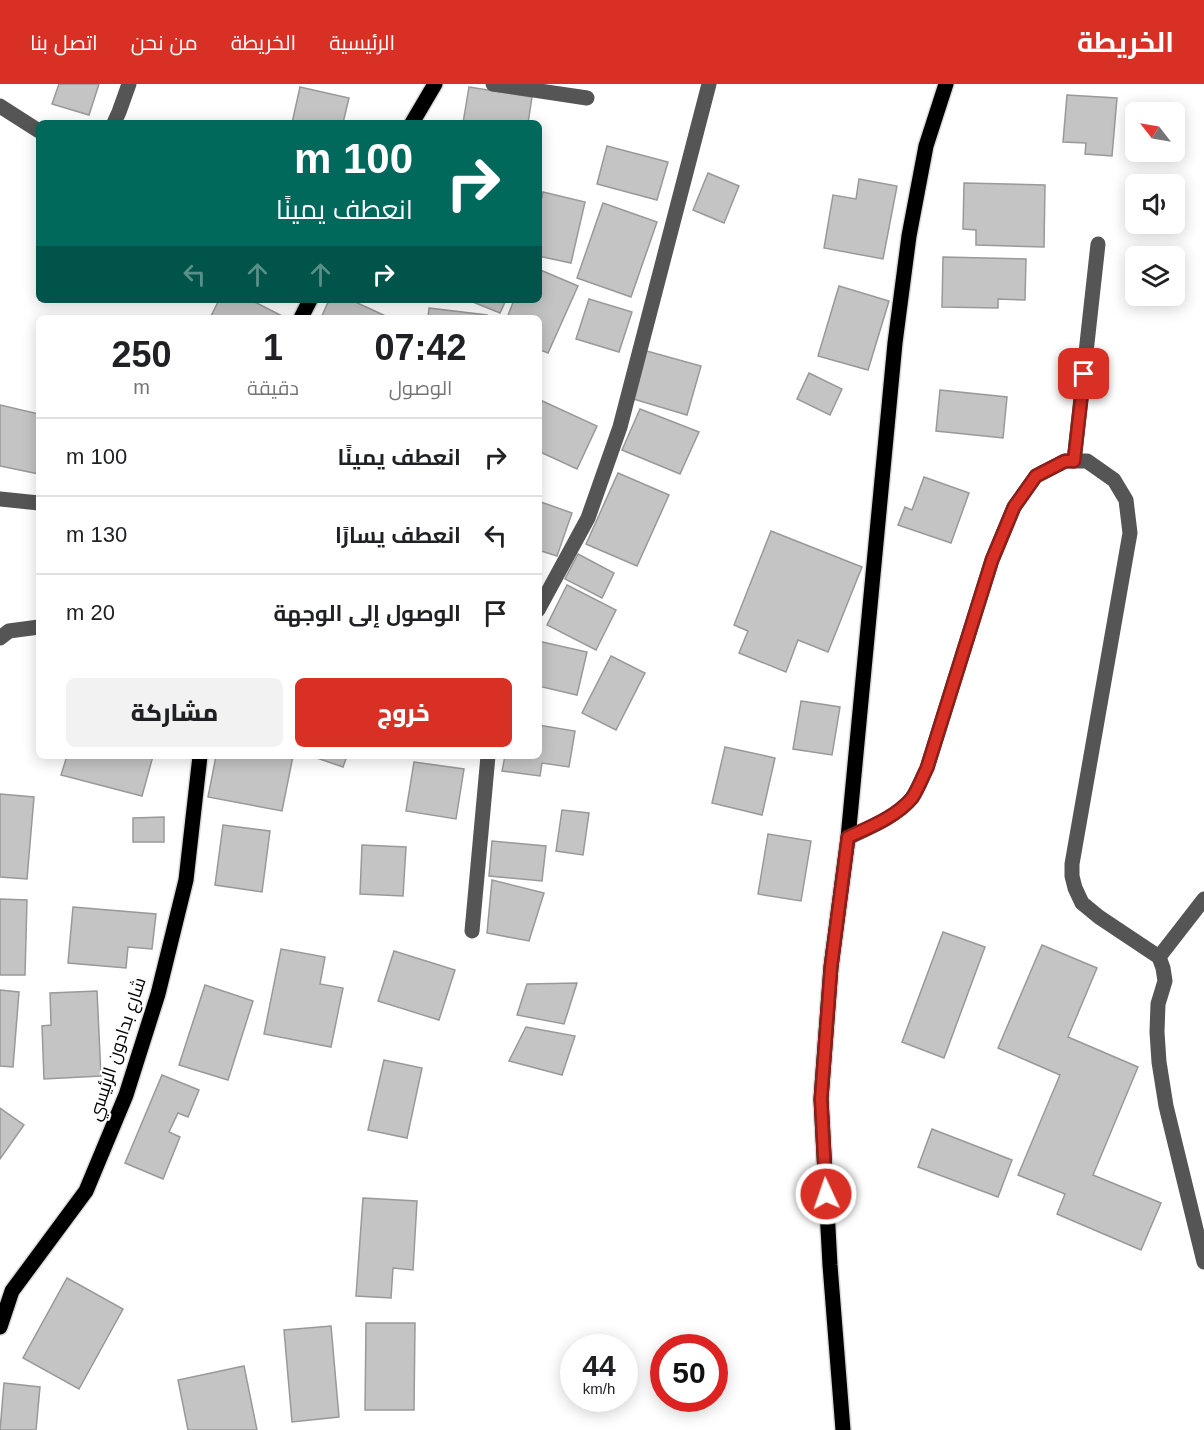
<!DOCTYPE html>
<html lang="ar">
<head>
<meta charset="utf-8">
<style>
	:root { --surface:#fff; --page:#f2f2f2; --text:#202124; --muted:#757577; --line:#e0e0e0; --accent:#d93025 }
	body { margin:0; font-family:Helvetica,Cairo,sans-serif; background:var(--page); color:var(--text); direction:rtl; height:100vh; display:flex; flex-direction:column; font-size:22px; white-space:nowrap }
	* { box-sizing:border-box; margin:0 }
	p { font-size:20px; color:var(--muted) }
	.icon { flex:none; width:33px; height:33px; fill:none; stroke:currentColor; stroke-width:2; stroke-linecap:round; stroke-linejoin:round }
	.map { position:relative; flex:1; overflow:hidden; direction:ltr }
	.panel { position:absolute; left:36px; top:231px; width:506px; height:444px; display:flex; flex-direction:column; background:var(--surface); border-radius:9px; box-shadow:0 3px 15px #0003; direction:rtl }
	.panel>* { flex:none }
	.hud { position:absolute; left:36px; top:36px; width:506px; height:183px; border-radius:9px; box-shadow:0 3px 15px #0003; direction:rtl; background:#00695c; color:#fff; overflow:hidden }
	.needle { width:39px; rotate:301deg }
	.fabs { position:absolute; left:1125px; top:18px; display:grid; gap:12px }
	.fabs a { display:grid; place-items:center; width:60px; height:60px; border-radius:9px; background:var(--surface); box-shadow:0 3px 15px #0003; font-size:30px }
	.speed { position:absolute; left:560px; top:1250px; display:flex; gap:12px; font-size:30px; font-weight:700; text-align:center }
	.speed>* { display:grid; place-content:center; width:78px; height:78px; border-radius:50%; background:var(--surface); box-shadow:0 3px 15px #0003; line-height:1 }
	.speed small { font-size:15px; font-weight:400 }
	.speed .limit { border:9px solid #d22; background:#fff; color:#111 }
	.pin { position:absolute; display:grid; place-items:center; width:51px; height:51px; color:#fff; margin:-26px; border-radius:12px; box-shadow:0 3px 9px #0006 }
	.me { position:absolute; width:66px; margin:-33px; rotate:357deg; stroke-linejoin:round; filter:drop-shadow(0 0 4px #0008) }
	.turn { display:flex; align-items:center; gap:21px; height:126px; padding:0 30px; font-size:27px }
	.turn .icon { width:78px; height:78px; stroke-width:2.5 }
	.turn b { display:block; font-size:42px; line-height:51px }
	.lanes { display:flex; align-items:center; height:57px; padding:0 30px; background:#0003; justify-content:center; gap:30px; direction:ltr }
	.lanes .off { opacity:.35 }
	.eta { display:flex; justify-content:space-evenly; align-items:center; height:102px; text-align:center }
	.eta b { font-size:36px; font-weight:800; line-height:42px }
	.primary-button { display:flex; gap:12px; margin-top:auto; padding:12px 30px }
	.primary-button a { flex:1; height:69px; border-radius:9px; background:var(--accent); color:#fff; font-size:24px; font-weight:800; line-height:69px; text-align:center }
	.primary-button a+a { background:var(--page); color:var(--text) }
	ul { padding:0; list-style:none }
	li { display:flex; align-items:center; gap:18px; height:78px; padding:0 30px; border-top:2px solid var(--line) }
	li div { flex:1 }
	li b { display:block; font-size:22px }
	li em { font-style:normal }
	header { display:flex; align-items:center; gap:36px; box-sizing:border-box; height:84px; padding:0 30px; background:var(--accent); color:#fff }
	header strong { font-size:28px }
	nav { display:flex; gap:33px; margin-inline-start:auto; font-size:21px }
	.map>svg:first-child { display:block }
	.building { fill:#c4c4c4; stroke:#999; stroke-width:1.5 }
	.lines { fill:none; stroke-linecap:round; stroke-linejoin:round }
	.major-casing { stroke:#dbdbdb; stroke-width:18 }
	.minor { stroke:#555; stroke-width:15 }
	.major { stroke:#000; stroke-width:15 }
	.route-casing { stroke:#8d1f18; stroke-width:15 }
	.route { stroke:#d93025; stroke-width:10 }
	.labels { text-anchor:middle; stroke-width:4.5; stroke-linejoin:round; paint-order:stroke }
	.street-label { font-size:18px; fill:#000; stroke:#fff }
</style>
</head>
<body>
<header>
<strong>الخريطة</strong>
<nav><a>الرئيسية</a><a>الخريطة</a><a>من نحن</a><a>اتصل بنا</a></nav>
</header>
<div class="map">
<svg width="1204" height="1346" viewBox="0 0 1204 1346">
	<rect width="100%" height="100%" fill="#fff"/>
	<g class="building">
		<polygon points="59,0 99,0 89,31 52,20"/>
		<polygon points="300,3 349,14 343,39 292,39"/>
		<polygon points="469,3 532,13 528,39 463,39"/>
		<polygon points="1067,11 1117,14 1112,72 1085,70 1086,59 1063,58"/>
		<polygon points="607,62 668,78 657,116 597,100"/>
		<polygon points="708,89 739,102 724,139 693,126"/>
		<polygon points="859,95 897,102 883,175 824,164 833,111 856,115"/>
		<polygon points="964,99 1045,101 1044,163 976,161 976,146 963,145"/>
		<polygon points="543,108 585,118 571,179 538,172 538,130"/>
		<polygon points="603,119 657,138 631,213 577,194"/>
		<polygon points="943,173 1026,175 1025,216 998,215 998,224 942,223"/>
		<polygon points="538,185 578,202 548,269 538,265 538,234 507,234 514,216 538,216"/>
		<polygon points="839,202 889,217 868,286 818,272"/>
		<polygon points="589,215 632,228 619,268 576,255"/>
		<polygon points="219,216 251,216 286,234 210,234"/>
		<polygon points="329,216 351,216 390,234 321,234"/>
		<polygon points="468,216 506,216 500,229"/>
		<polygon points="429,224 487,231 487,234 428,234"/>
		<polygon points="643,266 701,282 687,331 630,314"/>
		<polygon points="809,289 842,305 830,331 797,315"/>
		<polygon points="940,306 1007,313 1003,354 936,347"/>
		<polygon points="538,315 597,342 577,385 538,367"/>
		<polygon points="0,321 39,330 39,390 0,382"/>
		<polygon points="640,325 699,348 680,390 622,366"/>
		<polygon points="618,389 669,411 637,482 586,460"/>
		<polygon points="924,393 969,409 951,459 898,441 905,423 912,426"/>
		<polygon points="538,417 572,429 557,472 538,466"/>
		<polygon points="771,447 862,483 828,568 798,556 786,588 739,569 748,547 734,541"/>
		<polygon points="578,470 614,489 602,514 565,495"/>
		<polygon points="567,501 616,526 596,566 547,541"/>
		<polygon points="538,557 587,568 577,611 538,602"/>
		<polygon points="611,572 645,589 616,646 582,629"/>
		<polygon points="801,617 840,623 832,671 793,665"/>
		<polygon points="538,641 575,647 569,683 542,679 540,692 502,687 505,672 538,672"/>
		<polygon points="725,663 775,674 762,731 712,719"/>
		<polygon points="67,672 153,672 142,712 61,691"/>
		<polygon points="216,672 293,672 282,727 208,713"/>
		<polygon points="311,672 347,672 343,683"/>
		<polygon points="414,678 464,685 456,735 406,727"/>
		<polygon points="0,710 34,713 27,795 0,793"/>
		<polygon points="562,726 589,729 583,771 556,767"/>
		<polygon points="164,733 164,758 133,758 133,734"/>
		<polygon points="223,741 270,747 262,808 215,801"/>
		<polygon points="768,750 811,757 801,817 758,810"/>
		<polygon points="492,757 546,762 542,797 489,792"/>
		<polygon points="362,761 406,763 403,812 360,810"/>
		<polygon points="492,796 544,809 529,857 487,849"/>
		<polygon points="0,815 27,816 25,891 0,891"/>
		<polygon points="73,823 156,830 152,865 128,863 126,884 68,879"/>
		<polygon points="943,848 985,863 944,974 902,958"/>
		<polygon points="1042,861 1097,884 1068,953 1138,983 1093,1091 1161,1119 1141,1166 1057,1130 1065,1110 1018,1091 1060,991 998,964"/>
		<polygon points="281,865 325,873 320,900 343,904 331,963 264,950"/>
		<polygon points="394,867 455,886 439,936 378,917"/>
		<polygon points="577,899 564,940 517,931 527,900"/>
		<polygon points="205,901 253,917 228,996 179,981"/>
		<polygon points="0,906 19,908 13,983 0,982"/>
		<polygon points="97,907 101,992 44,995 42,942 51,941 50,909"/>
		<polygon points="526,943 575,952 562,991 509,977"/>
		<polygon points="384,976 422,984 407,1054 368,1046"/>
		<polygon points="162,991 199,1006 188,1033 178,1029 169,1048 180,1053 163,1095 125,1079"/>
		<polygon points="0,1024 24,1041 0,1075"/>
		<polygon points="932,1045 1012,1076 998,1113 918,1083"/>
		<polygon points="363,1114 417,1117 413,1186 393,1184 391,1214 356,1212"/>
		<polygon points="67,1194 123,1225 79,1305 23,1274"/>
		<polygon points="366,1239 415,1239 414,1326 365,1326"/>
		<polygon points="331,1242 339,1333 292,1338 284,1246"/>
		<polygon points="244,1282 257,1346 188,1346 178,1296"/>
		<polygon points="4,1299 40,1303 36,1346 0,1346"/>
	</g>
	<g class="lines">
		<defs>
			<g id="major">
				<polyline points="412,39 435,0"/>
				<polyline points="301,234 310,216"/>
				<polyline points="0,1243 12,1207 86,1107 126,1011 158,910 186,796 200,672"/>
				<polyline points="843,1346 830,1181 821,1015 831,883 848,754 895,259 909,152 926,62 946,0"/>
			</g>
		</defs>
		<use href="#major" class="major-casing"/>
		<g class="minor">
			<polyline points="493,0 587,14"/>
			<polyline points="0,22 39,47"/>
			<polyline points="114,39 119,28 129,0"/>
			<polyline points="1074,377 1098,160"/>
			<polyline points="0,415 39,419"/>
			<polyline points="538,526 588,434 620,343 709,0"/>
			<polyline points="0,554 9,547 39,543"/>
			<path d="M848 754C870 743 896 733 912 714 918 705 922 694 927 684L992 476 1014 423 1036 392 1065 377H1087L1114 396 1126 416 1130 449 1072 780V792L1075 804 1082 819 1099 833 1159 873 1163 884 1165 897 1158 920 1157 948 1159 978 1166 1022 1204 1178"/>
			<polyline points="472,847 488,672"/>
			<polyline points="1159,873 1204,815"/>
		</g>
		<use href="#major" class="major"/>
	</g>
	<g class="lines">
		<defs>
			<path id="route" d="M826 1110 821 1015 831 883 848 753C870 743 896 733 912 714 918 705 922 694 927 684L992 476 1014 423 1036 392 1065 377H1074L1084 290"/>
		</defs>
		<use href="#route" class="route-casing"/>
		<use href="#route" class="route"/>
	</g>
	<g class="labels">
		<g class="street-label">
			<text transform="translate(117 965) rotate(-72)" y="6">شارع بدادون الرئيسي</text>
		</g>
	</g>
</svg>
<div class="fabs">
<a><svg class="needle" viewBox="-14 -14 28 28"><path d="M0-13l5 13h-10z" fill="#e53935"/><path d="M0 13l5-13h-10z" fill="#757577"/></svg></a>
<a><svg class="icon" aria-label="sound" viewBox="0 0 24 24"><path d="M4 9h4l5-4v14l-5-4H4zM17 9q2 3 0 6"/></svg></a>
<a><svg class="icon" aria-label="layers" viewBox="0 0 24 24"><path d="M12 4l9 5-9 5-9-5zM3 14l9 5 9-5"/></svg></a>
</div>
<div class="speed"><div>44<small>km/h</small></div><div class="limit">50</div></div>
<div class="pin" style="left:1084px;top:290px;background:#d93025"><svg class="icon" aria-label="arrive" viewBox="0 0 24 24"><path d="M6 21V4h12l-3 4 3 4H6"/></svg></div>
<svg class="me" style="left:826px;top:1110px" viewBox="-20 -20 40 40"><circle r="17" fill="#d93025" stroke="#fff" stroke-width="3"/><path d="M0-11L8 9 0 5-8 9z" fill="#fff"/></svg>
<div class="hud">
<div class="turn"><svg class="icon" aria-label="right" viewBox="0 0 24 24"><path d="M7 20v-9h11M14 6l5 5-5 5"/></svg><div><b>100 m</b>انعطف يمينًا</div></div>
<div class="lanes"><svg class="icon off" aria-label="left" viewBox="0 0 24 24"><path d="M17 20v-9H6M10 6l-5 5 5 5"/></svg><svg class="icon off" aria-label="ahead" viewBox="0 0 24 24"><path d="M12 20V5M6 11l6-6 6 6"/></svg><svg class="icon off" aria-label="ahead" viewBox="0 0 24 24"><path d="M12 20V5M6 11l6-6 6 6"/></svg><svg class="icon" aria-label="right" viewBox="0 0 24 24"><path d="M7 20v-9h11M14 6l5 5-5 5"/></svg></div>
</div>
<section class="panel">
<div class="eta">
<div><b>07:42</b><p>الوصول</p></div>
<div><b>1</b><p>دقيقة</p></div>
<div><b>250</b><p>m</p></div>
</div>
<ul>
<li><svg class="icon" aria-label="right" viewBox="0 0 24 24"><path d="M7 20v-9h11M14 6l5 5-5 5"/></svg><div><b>انعطف يمينًا</b></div><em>100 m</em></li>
<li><svg class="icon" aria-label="left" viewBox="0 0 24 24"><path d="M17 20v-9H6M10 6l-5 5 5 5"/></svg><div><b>انعطف يسارًا</b></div><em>130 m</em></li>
<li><svg class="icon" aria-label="arrive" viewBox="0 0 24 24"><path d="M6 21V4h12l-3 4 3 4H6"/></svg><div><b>الوصول إلى الوجهة</b></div><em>20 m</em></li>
</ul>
<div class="primary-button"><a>خروج</a><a>مشاركة</a></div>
</section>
</div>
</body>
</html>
